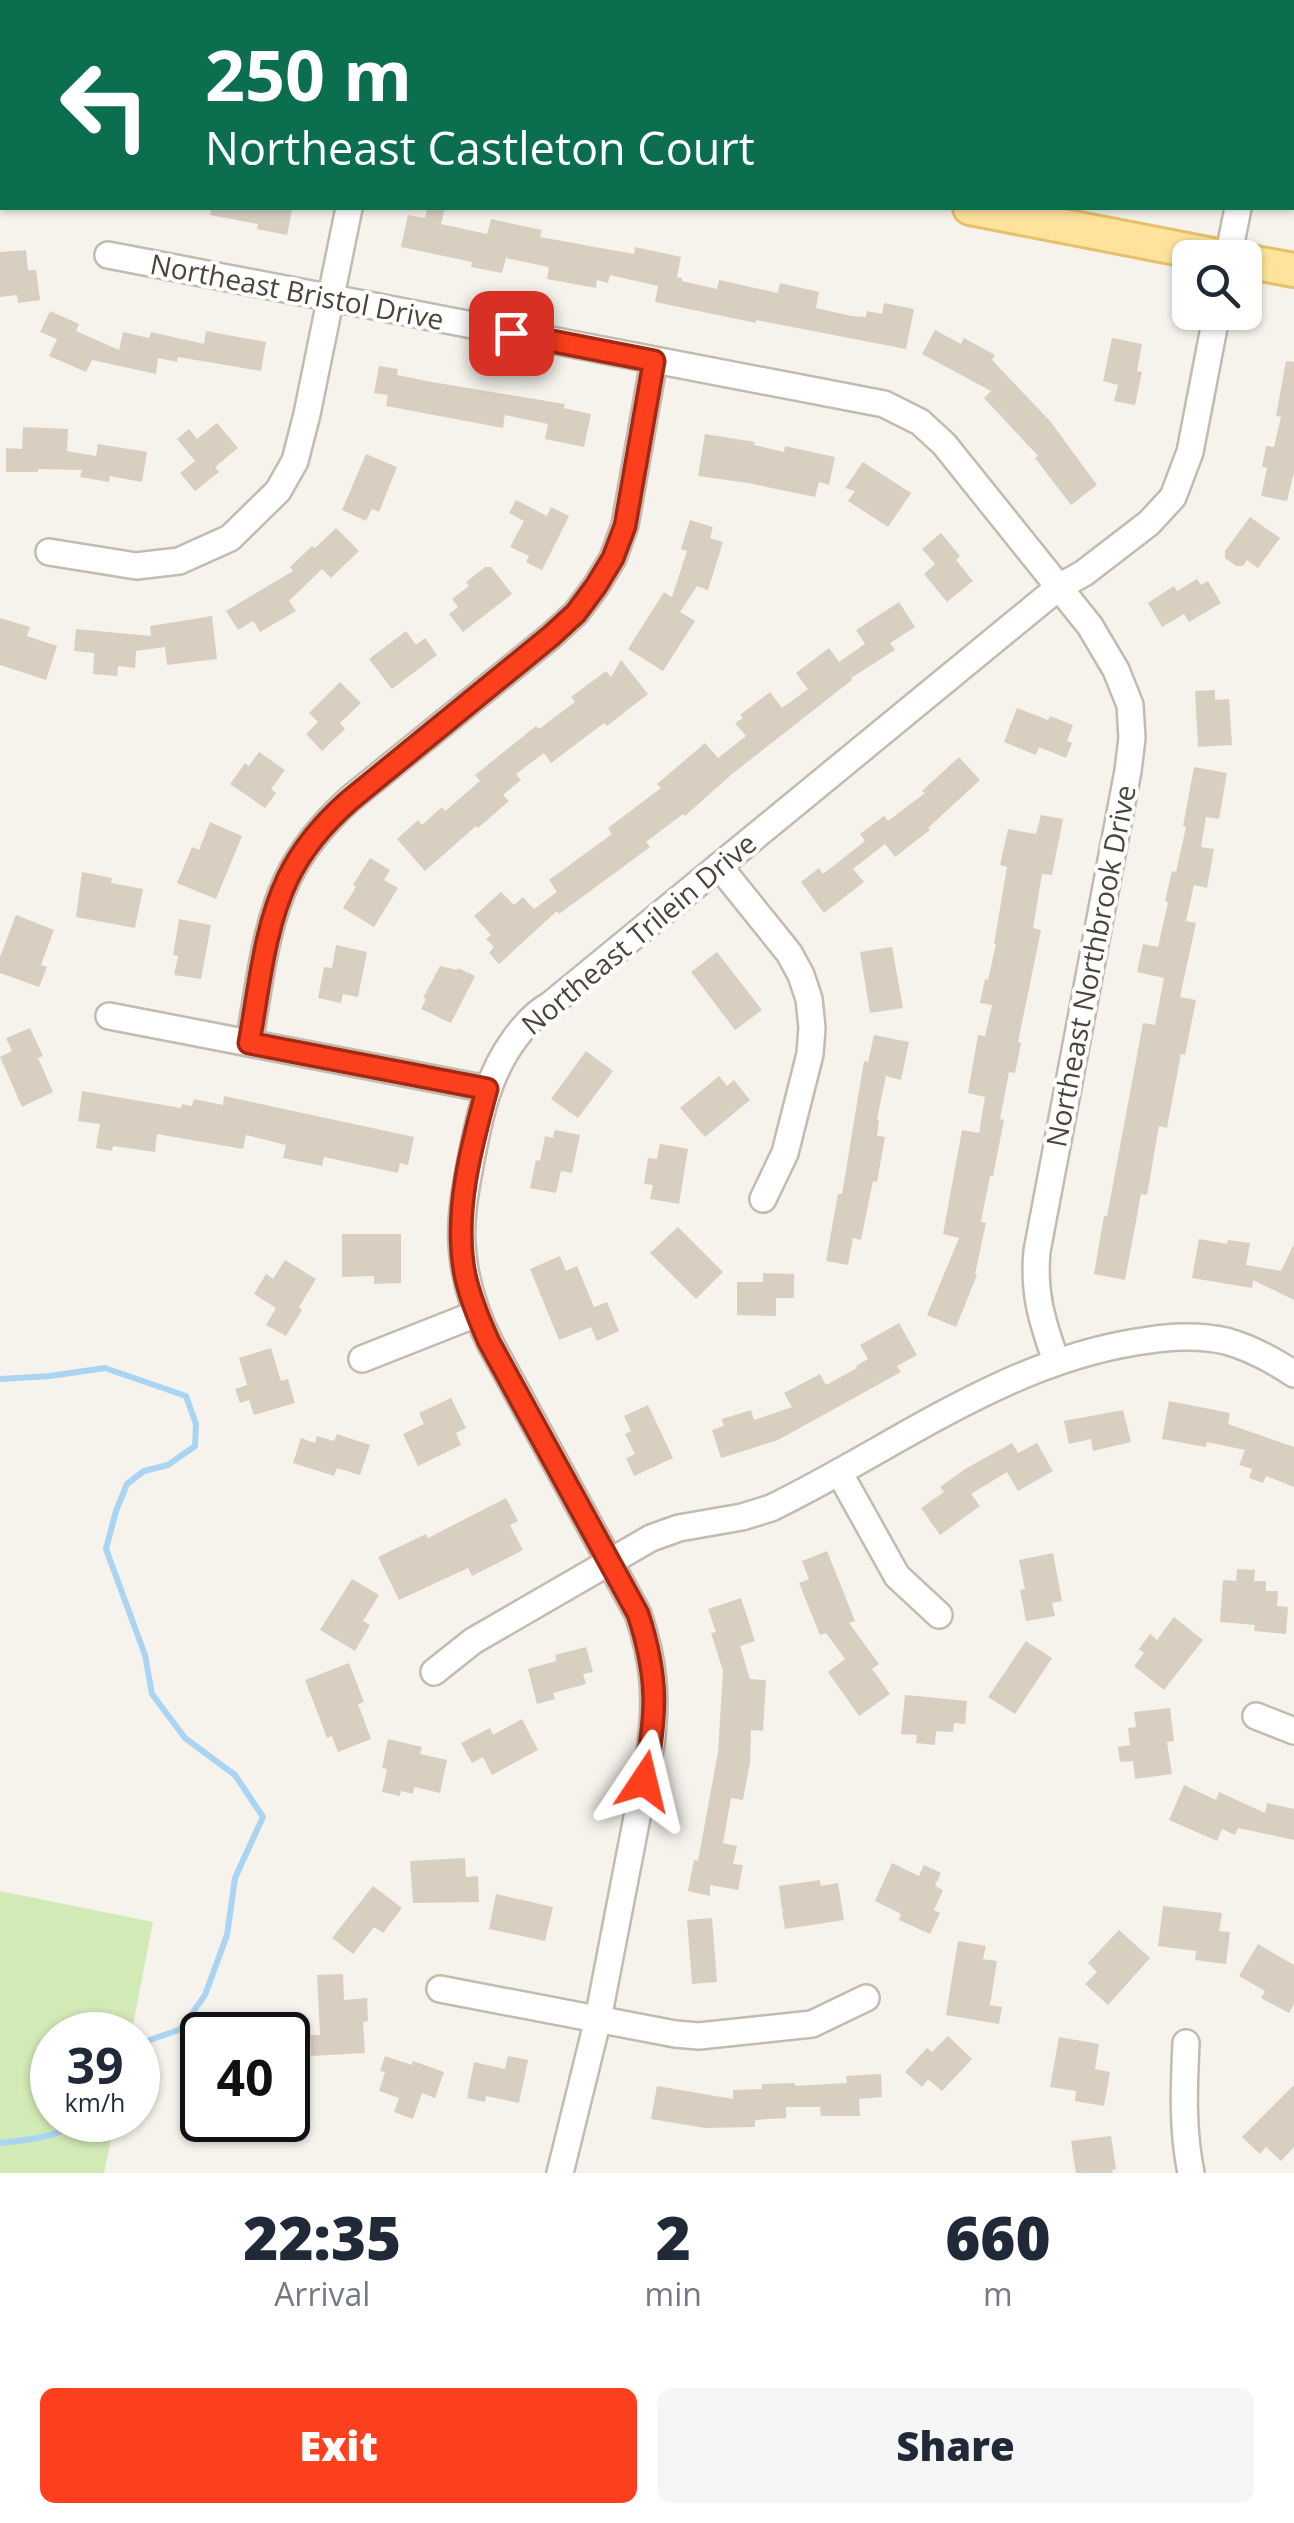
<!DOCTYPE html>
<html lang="en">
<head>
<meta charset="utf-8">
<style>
	:root { --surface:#fff; --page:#f6f6f7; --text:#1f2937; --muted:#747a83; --accent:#fc3f1d }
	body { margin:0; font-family:"Open Sans",sans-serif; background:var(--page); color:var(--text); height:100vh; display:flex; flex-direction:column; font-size:38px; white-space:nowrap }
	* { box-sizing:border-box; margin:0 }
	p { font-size:32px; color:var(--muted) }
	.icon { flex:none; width:55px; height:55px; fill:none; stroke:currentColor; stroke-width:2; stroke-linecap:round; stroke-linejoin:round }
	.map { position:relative; height:2173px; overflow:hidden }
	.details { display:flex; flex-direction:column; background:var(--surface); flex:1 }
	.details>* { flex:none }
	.banner { position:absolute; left:0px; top:0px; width:1295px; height:210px; box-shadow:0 2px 8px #0004; background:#0b6e4f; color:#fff; overflow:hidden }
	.controls { position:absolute; left:1172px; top:240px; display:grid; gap:20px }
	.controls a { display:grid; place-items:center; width:90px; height:90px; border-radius:15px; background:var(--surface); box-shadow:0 2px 8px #0004; font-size:50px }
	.speed { position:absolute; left:30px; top:2012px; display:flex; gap:20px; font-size:50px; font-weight:700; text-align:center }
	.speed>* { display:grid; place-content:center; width:130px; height:130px; border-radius:50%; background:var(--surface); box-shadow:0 2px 8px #0004; line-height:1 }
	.speed small { font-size:25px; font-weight:400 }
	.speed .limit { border:5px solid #111; border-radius:15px; background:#fff; color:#111 }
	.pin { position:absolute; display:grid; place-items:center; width:85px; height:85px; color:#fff; margin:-42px; border-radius:20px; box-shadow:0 5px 15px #0006 }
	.me { position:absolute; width:110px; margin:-55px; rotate:10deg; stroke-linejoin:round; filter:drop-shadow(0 0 8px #0008) }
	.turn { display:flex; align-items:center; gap:35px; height:210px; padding:0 40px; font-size:45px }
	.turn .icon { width:130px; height:130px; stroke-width:2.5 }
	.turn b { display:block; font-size:70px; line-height:85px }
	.eta { display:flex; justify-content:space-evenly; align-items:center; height:170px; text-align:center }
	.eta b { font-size:60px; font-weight:800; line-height:70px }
	.button { display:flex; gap:20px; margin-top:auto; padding:20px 40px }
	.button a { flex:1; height:115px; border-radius:15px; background:var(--accent); color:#fff; font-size:40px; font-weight:800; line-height:115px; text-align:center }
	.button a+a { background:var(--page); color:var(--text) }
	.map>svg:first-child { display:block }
	.green { fill:#d2eab5 }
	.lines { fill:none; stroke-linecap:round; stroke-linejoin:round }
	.stream { stroke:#a9d4f2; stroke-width:6 }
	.building { fill:#d8cfc1 }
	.minor-casing { stroke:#c2bbae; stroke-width:30 }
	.major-casing { stroke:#e6c16a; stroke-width:38 }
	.minor { stroke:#fff; stroke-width:25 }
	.major { stroke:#ffe39c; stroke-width:32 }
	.route-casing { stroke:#a42913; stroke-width:25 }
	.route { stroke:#fc3f1d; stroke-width:18 }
	.labels { text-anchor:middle; stroke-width:8; stroke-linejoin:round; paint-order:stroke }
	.street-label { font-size:28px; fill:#4b4439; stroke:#fff }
</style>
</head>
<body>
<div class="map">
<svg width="1294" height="2173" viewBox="0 0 1294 2173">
	<rect width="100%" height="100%" fill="#f6f3ec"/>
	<polygon class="green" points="0,1891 153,1922 131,2035 52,2035 52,2120 115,2120 104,2173 0,2173"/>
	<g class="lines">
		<g class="stream">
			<polyline points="0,1379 50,1376 105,1368 186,1396 196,1424 195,1446 168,1465 144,1471 127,1484 116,1511 106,1549 145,1655 152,1694 185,1738 235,1775 263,1817 235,1878 227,1935 205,1995 181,2029 150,2040 138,2050"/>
			<path d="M0 2143C24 2140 61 2138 79 2120"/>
		</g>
	</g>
	<g class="building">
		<polygon points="211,208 279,208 292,210 287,235 257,229 258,224 210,215"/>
		<polygon points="427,208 445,208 441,224 487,234 491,219 542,230 540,237 634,254 635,247 681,257 677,277 682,278 682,281 717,289 719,280 778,293 780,283 819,292 816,308 851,316 866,317 867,311 882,314 884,303 914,309 906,349 756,320 756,323 655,302 658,286 610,275 608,283 597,280 596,288 547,279 549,267 506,258 502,273 471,267 472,262 401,247 408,215 425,218"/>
		<polygon points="26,250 28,270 36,270 40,300 18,303 17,295 0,297 0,252"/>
		<polygon points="50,311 79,324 76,331 119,350 123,332 149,338 151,332 204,344 206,331 266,342 261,371 178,357 177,362 158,358 156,374 92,360 86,372 49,356 57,339 40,332"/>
		<polygon points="935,330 961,344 964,338 995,355 992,360 1050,421 1097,485 1071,505 1035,458 1038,456 984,398 991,391 922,354"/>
		<polygon points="1112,338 1142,344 1137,371 1142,372 1135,405 1114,401 1118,385 1103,381"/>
		<polygon points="1286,361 1294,362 1294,472 1287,501 1261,496 1267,468 1262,467 1266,446 1274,447 1281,417 1276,416"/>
		<polygon points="379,366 398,369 397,375 432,382 565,404 564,408 591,414 584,447 545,439 548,424 505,415 503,428 386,406 388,395 374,393"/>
		<polygon points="217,423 238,448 215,467 219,472 195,491 180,473 195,461 177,439 189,429 197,439"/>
		<polygon points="23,427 68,429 67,451 96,456 98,444 147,452 142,482 110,476 109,482 80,477 82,470 38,469 38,472 6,472 6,448 22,449"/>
		<polygon points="705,434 755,442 754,445 784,452 785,446 835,457 829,485 819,482 815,497 748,483 698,476"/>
		<polygon points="366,454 397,467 379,512 372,509 366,521 342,510"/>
		<polygon points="863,462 911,493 888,527 848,501 855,491 845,488"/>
		<polygon points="516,500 547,516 551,507 569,516 542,570 526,562 529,556 510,547 524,521 509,513"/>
		<polygon points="1250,517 1280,538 1258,568 1247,560 1243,566 1236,566 1225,558 1225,551"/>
		<polygon points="690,520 713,527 710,538 723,542 708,590 697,586 680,612 695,621 663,671 628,649 664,592 672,597 687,551 681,549"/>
		<polygon points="336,528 359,551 331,578 322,569 289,601 296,611 260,632 253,621 238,630 226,611 293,571 290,567 312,546 315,548"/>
		<polygon points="941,533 960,556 956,560 973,581 947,602 924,574 935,564 922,549"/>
		<polygon points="485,567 491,567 512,594 463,632 449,614 458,607 452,599 469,586 466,582"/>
		<polygon points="1197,579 1201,585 1208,581 1221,603 1189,622 1184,614 1162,627 1148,603 1174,586 1177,591"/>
		<polygon points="899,602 915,627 890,643 895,650 851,678 852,680 732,774 685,816 683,814 646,842 650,847 559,914 557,911 499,964 489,953 494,947 486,939 491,935 474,916 501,892 514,905 523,897 534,909 557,892 549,880 612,834 608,828 661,788 657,784 705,743 718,758 746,736 735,723 743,718 740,715 770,692 782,708 808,689 796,673 829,648 839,662 865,644 856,630"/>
		<polygon points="212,616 217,659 167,665 165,647 136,651 135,668 118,666 117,676 93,674 94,653 74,651 76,629 151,636 150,626"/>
		<polygon points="0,618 30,627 27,636 57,646 46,680 0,665"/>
		<polygon points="406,631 416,645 425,638 437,655 392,689 369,659"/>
		<polygon points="621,660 648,694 607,726 604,723 551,763 544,753 516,774 521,780 503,795 509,801 478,828 476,826 425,871 397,839 418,820 422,825 442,807 445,811 480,781 475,775 536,726 539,729 575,702 571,697 606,671 611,677"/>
		<polygon points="340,682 361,703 340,723 345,729 322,751 306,734 318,722 309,713"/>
		<polygon points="1215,690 1215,700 1229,699 1232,745 1198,747 1195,691"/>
		<polygon points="1017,708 1048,720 1050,716 1073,725 1067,741 1072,743 1066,758 1039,747 1036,755 1004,742"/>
		<polygon points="259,752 285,770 271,789 276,793 265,808 230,784 245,763 249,766"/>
		<polygon points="959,757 980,780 928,828 930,830 895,857 885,844 853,869 864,882 824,913 801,882 819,868 823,874 865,841 860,834 884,816 888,821 925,793 922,791"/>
		<polygon points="1194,767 1227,773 1219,819 1206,817 1201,847 1214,849 1207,888 1194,885 1186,921 1196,923 1180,997 1196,1000 1185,1055 1181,1054 1167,1128 1159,1126 1147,1195 1141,1194 1125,1280 1094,1274 1104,1216 1107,1216 1143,1023 1155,1025 1164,978 1137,972 1143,944 1158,947 1168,902 1165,901 1172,871 1176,872 1186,827 1183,826"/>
		<polygon points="1041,815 1063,819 1052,875 1042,874 1033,928 1041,930 1018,1042 1021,1043 1015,1073 1009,1072 1000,1119 1004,1120 993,1176 990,1176 981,1222 986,1223 975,1274 977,1275 956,1327 927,1315 959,1238 943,1234 962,1130 979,1133 985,1097 968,1093 978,1035 985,1036 992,1005 980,1003 985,979 988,980 996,944 994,944 1007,867 1000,865 1008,829 1036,834"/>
		<polygon points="210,822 242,836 216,899 177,883 192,847 199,850"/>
		<polygon points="370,858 390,870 384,880 398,888 374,927 343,908 356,887 353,885"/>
		<polygon points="82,872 112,878 111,883 143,889 135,928 76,917"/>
		<polygon points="16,915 54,930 41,965 47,967 39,987 0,973 0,957"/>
		<polygon points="179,919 211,925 201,979 174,975 178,956 173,955"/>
		<polygon points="336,945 367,952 358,997 343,994 341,1003 318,998 324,967 332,968"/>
		<polygon points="892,947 903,1008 870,1013 860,952"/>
		<polygon points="717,952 762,1010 735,1030 691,972"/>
		<polygon points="440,966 457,970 458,968 475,976 451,1023 421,1009 426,999 423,998"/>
		<polygon points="30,1028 43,1056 38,1058 53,1092 22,1107 0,1057 12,1051 6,1038"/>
		<polygon points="874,1035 909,1042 901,1080 886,1076 877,1119 879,1120 877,1136 885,1137 877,1182 873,1181 861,1240 853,1238 848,1265 826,1261 838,1194 842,1194 864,1061 868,1062"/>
		<polygon points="586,1051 613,1071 578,1118 551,1099"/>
		<polygon points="719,1076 727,1086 734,1080 750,1100 705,1137 680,1108"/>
		<polygon points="82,1091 181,1108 182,1104 192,1106 194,1099 223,1105 224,1096 414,1137 408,1165 400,1163 398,1173 324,1157 322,1166 283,1158 286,1145 246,1135 243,1149 157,1134 155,1152 113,1146 112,1151 96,1148 100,1124 78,1121"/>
		<polygon points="555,1130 580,1135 572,1173 561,1171 556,1193 530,1188 536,1160 540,1161 545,1136 553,1138"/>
		<polygon points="660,1144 688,1149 679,1204 650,1199 653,1185 644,1184 648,1158 657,1159"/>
		<polygon points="678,1227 723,1272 696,1299 650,1253"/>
		<polygon points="342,1234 401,1234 401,1283 374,1284 374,1276 342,1277"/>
		<polygon points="1199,1239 1227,1244 1228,1240 1250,1243 1246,1265 1281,1271 1294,1244 1294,1300 1253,1280 1252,1288 1192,1278"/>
		<polygon points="560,1256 566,1271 577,1266 594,1307 607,1302 619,1331 597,1341 591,1327 559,1340 530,1269"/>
		<polygon points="285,1260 316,1279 299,1307 302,1310 286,1336 266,1325 276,1308 254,1294 266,1274 273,1279"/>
		<polygon points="763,1273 794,1274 794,1298 776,1298 776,1316 737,1315 737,1282 763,1282"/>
		<polygon points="899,1323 917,1355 897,1366 901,1372 778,1440 721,1458 712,1430 724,1426 722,1419 751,1410 754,1420 792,1407 784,1393 820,1374 826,1385 857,1368 856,1366 868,1359 860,1345"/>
		<polygon points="271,1348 281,1381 288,1379 295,1403 254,1415 249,1400 240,1403 235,1389 247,1385 239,1358"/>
		<polygon points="451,1398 466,1428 456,1433 461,1445 418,1466 403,1434 424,1424 419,1413"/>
		<polygon points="1169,1401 1230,1413 1228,1424 1294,1447 1294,1487 1266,1476 1263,1483 1249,1478 1252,1469 1239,1465 1245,1450 1207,1442 1206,1447 1162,1439"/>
		<polygon points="648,1405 673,1458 634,1476 626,1458 635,1454 625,1434 631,1431 624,1416"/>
		<polygon points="1123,1410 1131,1442 1093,1451 1091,1439 1069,1444 1064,1421"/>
		<polygon points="337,1434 370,1445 360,1475 337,1468 334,1476 293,1463 301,1438 315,1443 317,1436 334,1441"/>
		<polygon points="1012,1443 1018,1453 1037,1443 1053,1471 1018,1491 1007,1472 971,1494 980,1506 940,1535 921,1508 944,1492 940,1487 965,1469"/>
		<polygon points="506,1498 518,1521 510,1525 523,1550 472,1576 468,1568 399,1600 378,1557 426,1534 428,1538"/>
		<polygon points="827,1551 855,1621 849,1623 879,1664 872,1669 890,1694 859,1716 828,1672 845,1659 826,1633 820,1635 799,1583 809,1579 802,1561"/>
		<polygon points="1053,1553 1062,1601 1052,1603 1055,1616 1026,1621 1020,1590 1025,1589 1019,1560"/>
		<polygon points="1237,1569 1255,1570 1254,1581 1266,1581 1266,1591 1278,1591 1277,1606 1288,1607 1286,1634 1254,1631 1255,1625 1220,1622 1223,1580 1236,1581"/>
		<polygon points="352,1579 379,1595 363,1621 370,1625 355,1651 320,1630"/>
		<polygon points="741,1598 755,1641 740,1646 750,1679 766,1680 763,1731 751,1730 750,1762 743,1800 731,1798 723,1843 737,1846 733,1864 743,1865 738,1890 710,1885 710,1896 688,1891 694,1860 698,1861 718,1752 723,1671 711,1633 716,1632 708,1609"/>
		<polygon points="1174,1617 1203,1640 1164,1690 1134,1666 1144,1653 1139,1649 1150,1634 1157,1640"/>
		<polygon points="1026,1641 1052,1658 1015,1714 988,1697"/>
		<polygon points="586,1647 593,1672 583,1674 586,1684 553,1693 555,1699 537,1704 528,1669 556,1661 555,1655"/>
		<polygon points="349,1663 364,1702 358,1704 371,1739 338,1752 332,1736 327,1738 305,1680"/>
		<polygon points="905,1695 967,1701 965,1724 954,1723 953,1732 936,1731 935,1745 916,1743 917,1735 901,1734"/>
		<polygon points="1170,1708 1174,1741 1167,1742 1172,1774 1135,1779 1133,1761 1120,1762 1118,1747 1130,1745 1128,1728 1136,1727 1134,1712"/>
		<polygon points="522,1719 538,1750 492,1775 483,1757 472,1763 461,1743 490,1728 493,1735"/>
		<polygon points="388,1739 422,1747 420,1754 447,1760 440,1793 414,1787 413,1794 401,1791 400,1796 382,1792 387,1769 382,1768"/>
		<polygon points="1184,1785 1216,1800 1219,1792 1265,1813 1267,1803 1294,1809 1294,1840 1238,1828 1235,1835 1222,1829 1217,1841 1169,1820"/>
		<polygon points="465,1858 466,1877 478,1876 479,1902 413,1903 410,1861"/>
		<polygon points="892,1863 919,1876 924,1865 941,1873 935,1886 943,1890 934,1910 940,1913 930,1934 899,1920 901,1914 875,1901"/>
		<polygon points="820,1880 821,1886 838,1883 844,1920 785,1929 782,1912 784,1910 782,1910 779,1886"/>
		<polygon points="373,1886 402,1908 383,1933 374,1927 353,1954 332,1938"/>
		<polygon points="496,1894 553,1907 545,1941 489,1929"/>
		<polygon points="1163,1906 1222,1913 1219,1931 1230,1932 1226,1964 1195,1960 1196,1951 1158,1946"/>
		<polygon points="712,1918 717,1982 692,1984 687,1920"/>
		<polygon points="1119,1930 1150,1958 1108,2005 1085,1984 1097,1972 1088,1963"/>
		<polygon points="958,1941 986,1946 983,1959 997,1961 990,2005 1002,2007 999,2024 946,2015"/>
		<polygon points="1258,1944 1294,1965 1294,2004 1289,2013 1261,1998 1265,1991 1239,1976"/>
		<polygon points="343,1974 344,2000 367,1998 368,2021 363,2022 365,2053 311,2056 310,2035 320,2035 317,1975"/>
		<polygon points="948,2036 972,2059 942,2091 928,2079 922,2087 905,2072 927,2048 932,2052"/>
		<polygon points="1059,2037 1099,2044 1095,2069 1110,2072 1104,2106 1075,2101 1076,2091 1050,2087"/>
		<polygon points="385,2056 412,2065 413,2061 444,2072 435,2098 422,2093 413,2119 394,2112 399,2098 379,2091 385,2072 380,2071"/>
		<polygon points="508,2056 528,2060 519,2103 486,2096 485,2102 467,2098 474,2062 505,2069"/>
		<polygon points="881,2074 882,2097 859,2099 860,2116 821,2116 820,2107 786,2107 786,2118 755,2120 755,2127 705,2128 651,2119 657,2086 733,2099 733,2090 762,2089 762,2084 795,2083 795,2086 847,2083 846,2076"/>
		<polygon points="1294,2085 1294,2147 1281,2161 1266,2147 1260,2154 1242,2137"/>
		<polygon points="1111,2136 1116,2169 1112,2170 1113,2173 1076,2173 1071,2141"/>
	</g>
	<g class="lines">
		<defs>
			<g id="minor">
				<polyline points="91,2 92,0"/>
				<polyline points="1279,2 1279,0"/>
				<path d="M108 255 884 404 920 422 944 444 1090 626 1116 670 1130 705 1132 738 1128 771 1037 1251C1033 1293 1042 1321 1056 1361"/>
				<polyline points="1228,258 1238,208"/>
				<polyline points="49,552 136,566 179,561 230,538 278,491 295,461 307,414 349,208"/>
				<polyline points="719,866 789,953 801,975 809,999 812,1028 810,1054 785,1153 763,1199"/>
				<polyline points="109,1016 487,1089"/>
				<path d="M249 1043C259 989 264 928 288 878 303 847 325 822 350 799L551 636 576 613 596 586 613 558 625 525 654 361"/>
				<polyline points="362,1359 476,1314"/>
				<polyline points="839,1472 897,1576 939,1615"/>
				<path d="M434 1672 473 1641 651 1538 679 1528 742 1517 771 1508C891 1450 1000 1364 1136 1342 1166 1337 1196 1334 1226 1341 1251 1348 1273 1360 1294 1374"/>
				<polyline points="1256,1716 1294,1731"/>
				<polyline points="440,1989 675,2034 699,2036 812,2024 866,1998"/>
				<path d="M1186 2043C1184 2087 1182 2129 1191 2173"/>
				<path d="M560 2173 598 2019 651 1745C657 1696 654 1661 638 1614L489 1341C474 1310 464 1279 462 1245 460 1216 466 1187 471 1160 480 1114 488 1074 516 1037 525 1025 537 1012 550 1005L1059 587 1084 573 1149 523 1173 497 1190 452 1217 312"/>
			</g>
			<g id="major">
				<polyline points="0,20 2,20"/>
				<polyline points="970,208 1228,258"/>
				<polyline points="1245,261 1294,270"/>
			</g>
		</defs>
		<use href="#minor" class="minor-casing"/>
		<use href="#major" class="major-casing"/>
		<use href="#minor" class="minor"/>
		<use href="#major" class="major"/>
	</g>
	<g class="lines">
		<defs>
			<path id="route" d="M511 333 654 361 625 526 613 558 596 586 576 613 551 636 350 800C325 822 303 847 288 878 264 928 259 989 249 1043L487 1089C471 1147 453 1214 465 1275 470 1298 479 1320 489 1342L638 1614C659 1678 657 1716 644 1781"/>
		</defs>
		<use href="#route" class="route-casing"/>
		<use href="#route" class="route"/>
	</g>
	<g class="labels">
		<g class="street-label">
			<text transform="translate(297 292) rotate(11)" y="10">Northeast Bristol Drive</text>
			<text transform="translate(639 934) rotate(-40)" y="10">Northeast Trilein Drive</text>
			<text transform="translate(1091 966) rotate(-79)" y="10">Northeast Northbrook Drive</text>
		</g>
	</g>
</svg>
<div class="controls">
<a><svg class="icon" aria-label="search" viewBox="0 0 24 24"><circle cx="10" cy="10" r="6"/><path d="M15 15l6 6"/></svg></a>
</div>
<div class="speed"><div>39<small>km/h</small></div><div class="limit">40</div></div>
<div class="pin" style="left:511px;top:333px;background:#d93025"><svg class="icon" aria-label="arrive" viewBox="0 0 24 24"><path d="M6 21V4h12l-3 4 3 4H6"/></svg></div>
<svg class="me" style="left:644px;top:1781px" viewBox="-20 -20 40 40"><path d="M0-17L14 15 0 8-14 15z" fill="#fc3f1d" stroke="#fff" stroke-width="4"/></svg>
<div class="banner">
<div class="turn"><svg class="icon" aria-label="left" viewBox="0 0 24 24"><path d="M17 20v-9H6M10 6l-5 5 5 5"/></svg><div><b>250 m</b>Northeast Castleton Court</div></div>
</div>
</div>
<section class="details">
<div class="eta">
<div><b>22:35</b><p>Arrival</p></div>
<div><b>2</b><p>min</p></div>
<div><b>660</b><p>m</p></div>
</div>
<div class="button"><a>Exit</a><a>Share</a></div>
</section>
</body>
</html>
